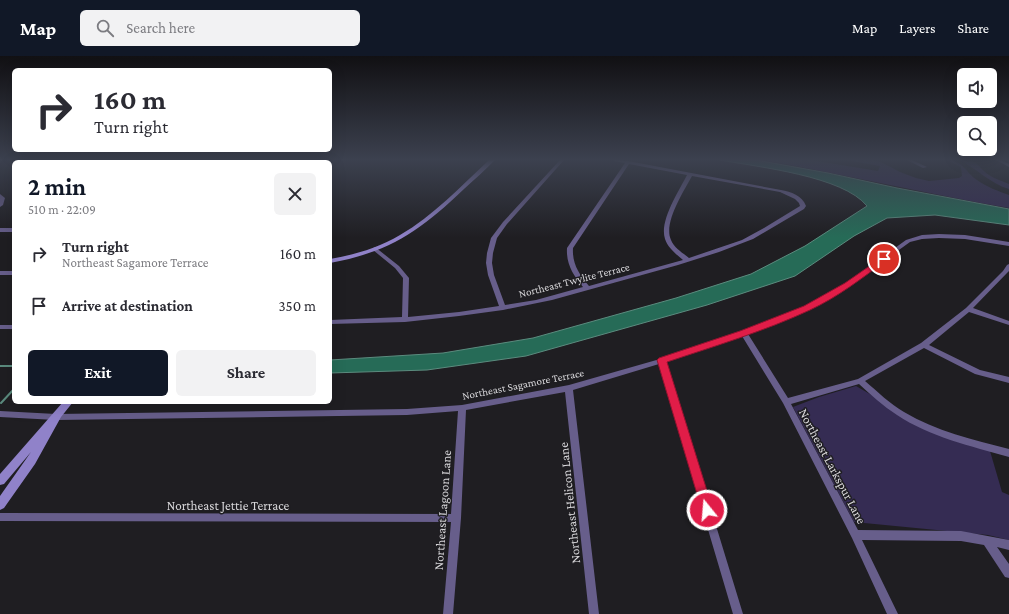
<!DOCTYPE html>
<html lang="en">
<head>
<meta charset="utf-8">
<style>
	:root { --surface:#fff; --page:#f2f2f3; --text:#2b2b33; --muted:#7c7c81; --accent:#111827 }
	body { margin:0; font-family:"Crimson Pro",serif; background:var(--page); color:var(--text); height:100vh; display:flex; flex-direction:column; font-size:15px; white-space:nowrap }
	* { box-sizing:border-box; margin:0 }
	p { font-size:13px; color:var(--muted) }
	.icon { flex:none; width:22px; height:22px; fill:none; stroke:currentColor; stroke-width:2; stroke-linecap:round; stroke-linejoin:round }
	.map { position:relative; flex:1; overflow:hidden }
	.sheet { position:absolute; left:12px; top:104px; width:320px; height:244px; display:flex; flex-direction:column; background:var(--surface); border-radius:6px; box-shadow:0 4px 16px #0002 }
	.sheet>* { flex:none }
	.top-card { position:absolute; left:12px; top:12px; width:320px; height:84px; border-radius:6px; box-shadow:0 4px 16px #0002; background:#fff; color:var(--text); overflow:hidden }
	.controls { position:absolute; left:957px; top:12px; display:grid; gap:8px }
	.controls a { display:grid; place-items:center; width:40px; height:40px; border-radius:6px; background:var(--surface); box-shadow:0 4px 16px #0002; font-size:20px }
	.pin { position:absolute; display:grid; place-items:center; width:34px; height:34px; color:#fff; margin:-17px; border:2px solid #fff; border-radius:50%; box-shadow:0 1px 4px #0007 }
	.me { position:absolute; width:44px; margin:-22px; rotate:343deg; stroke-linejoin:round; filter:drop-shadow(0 0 3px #0008) }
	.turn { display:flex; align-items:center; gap:14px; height:84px; padding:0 16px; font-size:18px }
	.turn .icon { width:52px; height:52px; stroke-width:2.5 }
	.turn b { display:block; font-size:28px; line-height:34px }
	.round { display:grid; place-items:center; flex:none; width:42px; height:42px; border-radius:6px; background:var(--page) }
	.overview { display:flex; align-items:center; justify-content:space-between; height:68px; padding:0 16px }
	h1 { font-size:24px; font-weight:700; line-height:30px; color:var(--accent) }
	.action { display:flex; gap:8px; margin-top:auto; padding:8px 16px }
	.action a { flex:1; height:46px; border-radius:6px; background:var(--accent); color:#fff; font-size:16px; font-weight:700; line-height:46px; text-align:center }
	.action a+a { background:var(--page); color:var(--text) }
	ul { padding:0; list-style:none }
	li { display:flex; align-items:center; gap:12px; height:52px; padding:0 16px }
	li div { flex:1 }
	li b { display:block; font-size:15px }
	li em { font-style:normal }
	header { display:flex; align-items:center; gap:24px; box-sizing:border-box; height:56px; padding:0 20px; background:var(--accent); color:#fff }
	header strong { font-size:19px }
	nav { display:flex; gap:22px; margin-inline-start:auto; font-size:14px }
	.search { width:280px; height:36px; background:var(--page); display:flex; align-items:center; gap:10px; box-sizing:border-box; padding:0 14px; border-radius:6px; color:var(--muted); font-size:15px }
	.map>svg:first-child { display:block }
	.green { fill:#352c53 }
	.water { fill:#266b57; stroke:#5b8b7e }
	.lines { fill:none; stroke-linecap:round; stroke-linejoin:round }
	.stream { stroke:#5b8b7e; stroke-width:2 }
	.street { fill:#675e8b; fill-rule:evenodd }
	.secondary { fill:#9082c9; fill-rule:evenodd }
	.route { fill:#e11d48; stroke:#92132f }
	.labels { text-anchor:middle; stroke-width:3; stroke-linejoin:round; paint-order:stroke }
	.street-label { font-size:11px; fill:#d8d7da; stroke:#1f1e22 }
	.near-street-label { font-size:13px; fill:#d8d7da; stroke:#1f1e22 }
</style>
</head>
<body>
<header>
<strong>Map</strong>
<div class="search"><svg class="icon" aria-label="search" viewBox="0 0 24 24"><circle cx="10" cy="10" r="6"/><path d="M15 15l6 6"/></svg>Search here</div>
<nav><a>Map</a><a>Layers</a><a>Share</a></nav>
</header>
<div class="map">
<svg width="1009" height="558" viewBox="0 0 1009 558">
	<rect width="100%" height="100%" fill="#1f1e22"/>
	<g class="green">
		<path d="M762 104H811L878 115 880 110 846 104H872L881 106 900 116 916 122 929 125 959 122 962 120 961 111 947 104C963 104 966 117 977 124 987 131 998 135 1009 139V152C926 138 844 118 762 104Z"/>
		<path d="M959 104C980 104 975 109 989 119 995 123 1003 125 1009 128V133C991 128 976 112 959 104Z"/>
		<polygon points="856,330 875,341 898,359 990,395 1002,436 1009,439 1009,484 988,479 854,466 793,351 819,341"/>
	</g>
	<path class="water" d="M720 104H756L828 117 897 132 1009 153V169L935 159 887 162 854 180 795 220 707 249 526 300 427 314 330 317V304L443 297 533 282 676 242 751 218 805 190 867 150C843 120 758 111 720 104Z"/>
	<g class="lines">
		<g class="stream">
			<polyline points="0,310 14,310"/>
			<polyline points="1,347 14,333"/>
		</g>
		<g class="street">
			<polygon points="37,104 44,104 49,106 42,106"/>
			<path d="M560 104H564L507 168 497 182 493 197 492 207 494 219 505 249 536 244 583 231C573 219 566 208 567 192L625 107 614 105V104L628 105 781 134C791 136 802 139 806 150L804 153 753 183 719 196 678 209 552 244 503 254 459 260 405 266 330 268V264L402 261 403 222 395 212 373 194V192L375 191 399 210 409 222 408 261 459 256 499 250 488 219 486 207 487 197 491 182 503 166ZM629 108 687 119C679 135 659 165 665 183 668 192 676 198 683 204L589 230C579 218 572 208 573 192ZM692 120 780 136 795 143 799 147 800 150 764 172 742 184 689 202C683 197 674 192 671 184 663 167 684 135 692 120Z"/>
			<polygon points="907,104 912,104 927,111 923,112"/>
			<polygon points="996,104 1001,104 1009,108 1009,111"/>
			<polygon points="0,138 5,142 3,149 0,151"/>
			<rect x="0" y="172" width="14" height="4"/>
			<path d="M939 178 965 179 1009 186V190L965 183 939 182 922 183 910 186 849 230 809 253 748 278 788 342 858 323 921 287 966 252 1003 215 1007 209 1009 208V215L1007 217 973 252 1009 265V269L969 256 929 289 980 314 1009 321V327L975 318 924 292 865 325C878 336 890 348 904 356 936 375 973 384 1009 393V401C971 390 930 381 897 359 883 350 871 339 859 328L791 348 858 474 961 475 1009 484V494L997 491 1009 508V522L1005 521 984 489 961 485 862 484 898 558H887L852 482 783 347 742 280 666 306 743 558H733L659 308 573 334 599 558H589L565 336 466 354 461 462 453 558H443L451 466 0 465V457L451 458 458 355 407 359 56 364 0 361V355L56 358 407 353 462 349 569 329 660 303 742 275 805 251 845 228 906 184 922 179Z"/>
			<rect x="0" y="215" width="14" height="4"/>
			<rect x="0" y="269" width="14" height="4"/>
		</g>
		<g class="secondary">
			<polygon points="167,104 173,104 176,106 169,106"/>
			<path d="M489 104H495C485 114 474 124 464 133 420 175 390 196 330 207V203C354 199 378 192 400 179 433 160 461 130 489 104Z"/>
			<polygon points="63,346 73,346 61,361 35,408 4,452 0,454 0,440 31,396 4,428 0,429 0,418"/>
		</g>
	</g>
	<linearGradient id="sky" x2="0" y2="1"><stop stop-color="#111013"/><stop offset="0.57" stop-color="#3c414f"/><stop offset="1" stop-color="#3c414f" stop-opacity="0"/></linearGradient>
	<rect width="1009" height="182" fill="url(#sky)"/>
	<path class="route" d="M884 200 887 201V204C862 222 838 241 810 254 765 275 715 290 667 306L713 454 711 458 707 459 703 458 657 304 659 302 740 275 804 250 845 227Z"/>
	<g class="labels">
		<g class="street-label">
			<text transform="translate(574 224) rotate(-14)" y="4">Northeast Twylite Terrace</text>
			<text transform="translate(523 328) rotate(-11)" y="4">Northeast Sagamore Terrace</text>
		</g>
		<g class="near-street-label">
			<text transform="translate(833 410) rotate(62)" y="5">Northeast Larkspur Lane</text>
			<text transform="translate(569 447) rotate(-96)" y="5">Northeast Helicon Lane</text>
			<text x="228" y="454">Northeast Jettie Terrace</text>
			<text transform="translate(442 454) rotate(-86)" y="5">Northeast Lagoon Lane</text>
		</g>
	</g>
</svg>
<div class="controls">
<a><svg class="icon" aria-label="sound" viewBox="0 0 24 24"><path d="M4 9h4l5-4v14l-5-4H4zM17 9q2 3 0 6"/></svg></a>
<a><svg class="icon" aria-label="search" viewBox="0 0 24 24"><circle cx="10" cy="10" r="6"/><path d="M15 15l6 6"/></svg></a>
</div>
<div class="pin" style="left:884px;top:203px;background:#d93025"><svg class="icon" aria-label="arrive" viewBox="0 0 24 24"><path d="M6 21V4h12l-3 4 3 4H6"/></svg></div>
<svg class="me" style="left:707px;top:454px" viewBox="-20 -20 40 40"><circle r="17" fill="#e11d48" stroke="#fff" stroke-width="3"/><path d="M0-11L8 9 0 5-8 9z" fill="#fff"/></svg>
<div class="top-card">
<div class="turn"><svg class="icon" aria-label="right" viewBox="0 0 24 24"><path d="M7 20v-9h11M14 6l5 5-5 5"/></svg><div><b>160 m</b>Turn right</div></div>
</div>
<section class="sheet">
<div class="overview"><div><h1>2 min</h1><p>510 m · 22:09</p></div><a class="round"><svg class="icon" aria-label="close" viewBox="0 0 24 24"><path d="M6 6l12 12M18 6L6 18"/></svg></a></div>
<ul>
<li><svg class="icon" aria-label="right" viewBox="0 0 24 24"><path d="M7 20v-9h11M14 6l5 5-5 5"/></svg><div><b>Turn right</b><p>Northeast Sagamore Terrace</p></div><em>160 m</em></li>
<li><svg class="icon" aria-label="arrive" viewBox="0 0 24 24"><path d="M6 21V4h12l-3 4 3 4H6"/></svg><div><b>Arrive at destination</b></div><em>350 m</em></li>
</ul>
<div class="action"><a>Exit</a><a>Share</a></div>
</section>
</div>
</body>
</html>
